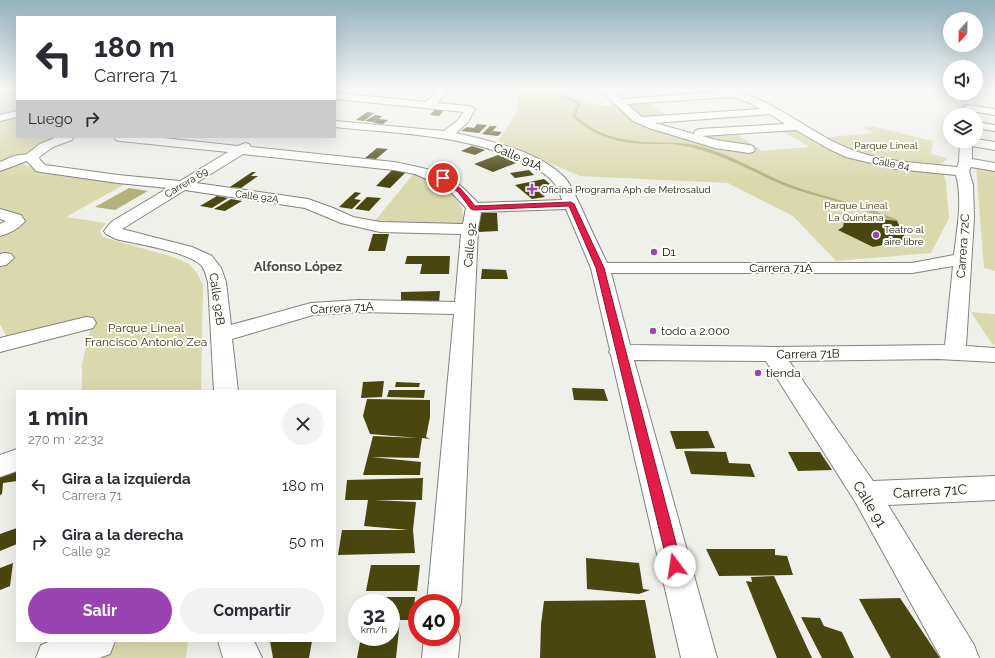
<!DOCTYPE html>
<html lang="es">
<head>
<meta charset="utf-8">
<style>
	:root { --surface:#fff; --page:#f2f2f3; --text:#2b2b33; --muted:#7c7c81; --accent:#9944b2 }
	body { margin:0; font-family:Raleway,sans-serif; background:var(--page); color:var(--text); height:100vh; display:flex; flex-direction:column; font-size:15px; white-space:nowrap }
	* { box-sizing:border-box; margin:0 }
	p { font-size:13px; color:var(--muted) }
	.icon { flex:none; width:22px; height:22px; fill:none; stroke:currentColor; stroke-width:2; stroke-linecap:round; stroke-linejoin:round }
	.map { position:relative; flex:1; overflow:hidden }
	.panel { position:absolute; left:16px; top:390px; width:320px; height:252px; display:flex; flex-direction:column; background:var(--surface); border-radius:0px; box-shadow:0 4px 16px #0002 }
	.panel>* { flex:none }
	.guide { position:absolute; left:16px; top:16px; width:320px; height:122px; border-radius:0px; box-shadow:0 4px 16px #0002; background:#fff; color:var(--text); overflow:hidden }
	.needle { width:26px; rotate:202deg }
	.fabs { position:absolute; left:943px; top:12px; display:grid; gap:8px }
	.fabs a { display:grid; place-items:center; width:40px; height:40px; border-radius:50%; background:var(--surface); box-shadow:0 4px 16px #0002; font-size:20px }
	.speed { position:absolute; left:348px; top:594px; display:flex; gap:8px; font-size:20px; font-weight:700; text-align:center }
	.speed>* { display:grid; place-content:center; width:52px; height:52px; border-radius:50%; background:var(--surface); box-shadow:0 4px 16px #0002; line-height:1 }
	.speed small { font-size:10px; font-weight:400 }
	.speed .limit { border:6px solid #d22; background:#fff; color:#111 }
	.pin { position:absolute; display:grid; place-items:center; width:34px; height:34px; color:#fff; margin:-17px; border:2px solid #fff; border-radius:50%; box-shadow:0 1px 4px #0007 }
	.me { position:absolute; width:44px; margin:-22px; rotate:346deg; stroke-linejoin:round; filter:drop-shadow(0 0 3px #0008) }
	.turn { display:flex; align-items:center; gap:14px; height:84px; padding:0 12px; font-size:18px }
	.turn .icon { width:52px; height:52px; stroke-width:2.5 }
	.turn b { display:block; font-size:28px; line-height:34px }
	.then { display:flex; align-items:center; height:38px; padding:0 12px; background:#0003; gap:8px; font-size:15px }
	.round { display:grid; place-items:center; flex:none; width:42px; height:42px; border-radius:21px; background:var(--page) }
	.head { display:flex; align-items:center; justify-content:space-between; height:68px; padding:0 12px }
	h1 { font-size:24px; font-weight:700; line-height:30px }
	.button { display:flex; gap:8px; margin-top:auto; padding:8px 12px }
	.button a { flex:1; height:46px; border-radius:24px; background:var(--accent); color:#fff; font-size:16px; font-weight:700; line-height:46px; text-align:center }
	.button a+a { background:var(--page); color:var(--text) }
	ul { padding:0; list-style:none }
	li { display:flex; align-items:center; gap:12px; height:56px; padding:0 12px }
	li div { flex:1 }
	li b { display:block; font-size:15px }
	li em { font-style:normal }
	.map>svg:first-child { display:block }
	.green { fill:#dad9ad }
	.water { fill:#b4b17c }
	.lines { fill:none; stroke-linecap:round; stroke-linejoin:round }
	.stream { fill:#b4b17c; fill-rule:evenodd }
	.building { fill:#494610 }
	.minor-casing { stroke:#82827e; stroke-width:2 }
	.minor { fill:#fff; fill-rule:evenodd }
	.route { fill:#e11d48; stroke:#92132f }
	.poi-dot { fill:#9944b2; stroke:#fefef9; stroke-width:1.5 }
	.labels { text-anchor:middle; stroke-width:4; stroke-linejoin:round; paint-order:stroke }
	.far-park-label { font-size:10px; fill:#39370b; stroke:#fefef9 }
	.far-street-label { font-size:10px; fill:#131311; stroke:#fefef9 }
	.far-poi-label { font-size:10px; fill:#131311; stroke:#fefef9; text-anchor:start }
	.street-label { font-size:12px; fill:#131311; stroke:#fefef9 }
	.poi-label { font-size:12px; fill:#131311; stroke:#fefef9; text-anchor:start }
	.park-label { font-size:12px; fill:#39370b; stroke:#fefef9 }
	.neighbourhood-label { font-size:13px; font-weight:bold; fill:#484844; stroke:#fefef9 }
	.near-street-label { font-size:14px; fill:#131311; stroke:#fefef9 }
</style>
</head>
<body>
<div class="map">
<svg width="995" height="658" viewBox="0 0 995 658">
	<rect width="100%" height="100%" fill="#f0f0eb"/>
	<g class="green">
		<polygon points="7,88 17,88 17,110 0,114 0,99"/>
		<polygon points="511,88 546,88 590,104 605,106 617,104 648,103 670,117 647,124 688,136 735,133 762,151 810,147 782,131 803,129 844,156 877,165 908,170 943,173 946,183 949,218 931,253 836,261 793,216 728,183 580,176 498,141 517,112 517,91"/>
		<polygon points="17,117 17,137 64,137 28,153 24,164 29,167 39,171 125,184 66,217 106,223 100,231 103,237 176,258 189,264 197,273 203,285 201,391 82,391 82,364 93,317 9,341 0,324 0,265 14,256 0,253 0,234 21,217 16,213 0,211 0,122"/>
		<path d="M871 126 933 141 931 154 947 158 941 165C902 164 863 159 829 137L874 133 862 127Z"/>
		<polygon points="976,166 995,169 995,271 984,268"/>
		<polygon points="415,172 448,188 462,208 464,225 374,222"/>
		<polygon points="971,312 995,314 995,345 992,344"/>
		<polygon points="84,641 188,641 186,658 91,658"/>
	</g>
	<polygon class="water" points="129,188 148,191 115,210 95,207"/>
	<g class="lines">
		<path class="stream" d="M541 88H545L579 101 580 105 575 115C594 134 620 141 647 142 663 143 679 142 695 145 731 153 762 175 796 187 823 196 850 202 877 212 884 215 893 217 899 221L897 222H895C881 217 867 211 853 206 830 199 806 194 783 185 748 170 718 151 679 145 669 143 659 144 649 144 621 144 592 136 572 116L578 105 577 103Z"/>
	</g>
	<g class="building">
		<polygon points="436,108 445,109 439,116 430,115"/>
		<polygon points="367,112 374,113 364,121 356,120"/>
		<polygon points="375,115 382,116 379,119 388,120 383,124 373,123 378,119 373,122 365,121"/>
		<polygon points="477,124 487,125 479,133 461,131 467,127 474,128"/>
		<polygon points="490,126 497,126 489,135 482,134"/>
		<polygon points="493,131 502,132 498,136 489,135"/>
		<polygon points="472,146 485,150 475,155 461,151"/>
		<polygon points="377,148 388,149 376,159 365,158"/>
		<polygon points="498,155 516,163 493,172 474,164"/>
		<polygon points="392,170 406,172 390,188 376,186"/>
		<polygon points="529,170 534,175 515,178 510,173"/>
		<polygon points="252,172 256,172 251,176 258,176 241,188 230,187"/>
		<polygon points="544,179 550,184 547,185 550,188 537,190 545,197 532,199 515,185"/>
		<polygon points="355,192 361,193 354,199 361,200 352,209 339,207"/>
		<polygon points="217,196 228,198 212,208 200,206"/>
		<polygon points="367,197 381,198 369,211 355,209"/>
		<polygon points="231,199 242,201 225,211 214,209"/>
		<polygon points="478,213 497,213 498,231 479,232"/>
		<polygon points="845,217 874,218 897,221 906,240 873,247 838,230 843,227"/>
		<polygon points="373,234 389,234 385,251 368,251"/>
		<polygon points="407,256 450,256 449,274 420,274 422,264 405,264"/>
		<polygon points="482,269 506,270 508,279 481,279"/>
		<polygon points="440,291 439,303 401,303 401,292"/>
		<polygon points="384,381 382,397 361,398 363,382"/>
		<polygon points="396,382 420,383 419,387 395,387"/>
		<polygon points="572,388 604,389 608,401 574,400"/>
		<polygon points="389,390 425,390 424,398 387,397"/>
		<polygon points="367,399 430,400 430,417 426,437 430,439 422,438 419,458 371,457 421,462 420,475 363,475 373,436 418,438 370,434 363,416"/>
		<polygon points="670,431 708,431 715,448 676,449"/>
		<polygon points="684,451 726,452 729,463 750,464 755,477 691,474"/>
		<polygon points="788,452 820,452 832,470 798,471"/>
		<polygon points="17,469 17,481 3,483 2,494 0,495 0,475"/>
		<polygon points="423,478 422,500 374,500 416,502 413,530 415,553 338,555 342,530 409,530 364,526 368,500 345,500 347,480"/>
		<polygon points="17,528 17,544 0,551 0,534"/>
		<polygon points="706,549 775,549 775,555 787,556 793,575 719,576"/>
		<polygon points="586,558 639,563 643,589 650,590 639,594 587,589"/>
		<polygon points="13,563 10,586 0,590 0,568"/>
		<polygon points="371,565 420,565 417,591 366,591"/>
		<polygon points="774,576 812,658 777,658 746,581 752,582 751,577"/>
		<polygon points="368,597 415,597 413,620 400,620 396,658 357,658 361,637 391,637 391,603 367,603"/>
		<polygon points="900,598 940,658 891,658 859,599"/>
		<polygon points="645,600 656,658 540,658 541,624 544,601"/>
		<polygon points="801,617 820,618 824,626 842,632 854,658 822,658"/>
		<polygon points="270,641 312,641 309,658 273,658"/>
	</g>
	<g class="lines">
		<defs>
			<g id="minor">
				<path d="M440 88H451L437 103 470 106 475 109 468 122 456 133C490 141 540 151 565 178 572 186 576 198 581 207 589 226 598 244 607 263H912L954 255C957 229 963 200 956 175L896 169 846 157 829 149 796 130 702 136 716 140 749 145 753 146 755 149 753 152 749 153 715 148 649 128 633 121 598 88H609L621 99 718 92 711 88C765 88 806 134 855 151 888 163 923 163 957 167L959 162 960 141H976V139L995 142V150L972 146V159L995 163V171L971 167 969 171 973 185 974 218 966 346 995 348V362L938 359 789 361 873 481 995 476V500L888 505 974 645 979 658H941L856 503 766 361 634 360 717 658H681L611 355 609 352 610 350 591 268 566 209 481 212 478 229 461 603 456 615 451 617V603H427L454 314 359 312 313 315 232 339 238 391H214L208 282C206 276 205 269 201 265 186 251 136 244 116 239L106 234 104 231 111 222 168 188 118 183 41 172 36 171 27 161 0 171V162L14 156 27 154 40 144 57 137H74L72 140 53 147 39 157 40 160 45 165 118 175 180 181 228 152 120 141 116 140 114 137H154L238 146 245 143 249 144 251 147 394 162 418 167 434 171 453 180 462 187 478 203 562 200C560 194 558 188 554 183 547 174 537 169 527 164 468 134 399 134 335 127V121L444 131 457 121 464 112 335 99V93L426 102ZM732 97 750 103 760 109 642 117 627 104ZM770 114 785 124 699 129 695 131 694 134 655 123ZM243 154 394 170 415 174 443 186 452 193 466 208 463 224 380 222 353 217 333 208 308 199 196 183ZM185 190 305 208 341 223 380 232 461 234 455 302 359 300 311 303 231 325 226 282 221 268 212 256 192 247 122 229ZM953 266 945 345 773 347 630 345 611 273H912Z"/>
				<polygon points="968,105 995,109 995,115 964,110 963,108 964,106"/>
				<polygon points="17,111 17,117 0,121 0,115"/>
				<polygon points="976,122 995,125 995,131 976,128"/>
				<path d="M0 209 21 215 25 221C20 228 8 234 0 236V224L6 221 0 219Z"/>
				<polygon points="5,253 11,254 14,258 6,265 0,266 0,254"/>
				<polygon points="86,317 93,318 96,323 93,328 0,352 0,338"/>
				<polygon points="17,449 17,471 0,477 0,455"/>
				<polygon points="451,623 455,624 460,637 458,658 422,658 424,637 451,637"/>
				<polygon points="51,641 115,641 110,654 99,658 36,658 41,645"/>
				<polygon points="218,641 254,641 262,658 223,658"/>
			</g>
		</defs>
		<use href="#minor" class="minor-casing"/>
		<use href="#minor" class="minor"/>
	</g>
	<linearGradient id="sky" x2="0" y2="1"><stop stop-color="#93b3bd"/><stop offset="0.49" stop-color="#f8f8f6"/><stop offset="1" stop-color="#f8f8f6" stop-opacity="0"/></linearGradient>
	<rect width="995" height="180" fill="url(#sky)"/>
	<path class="route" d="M441 177C452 176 468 197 475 206L571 202 574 204 604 268 682 566 680 571 675 573 670 571 668 566 596 268 569 206 474 210 471 209 458 192 441 180Z"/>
	<g class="poi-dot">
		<path d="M530 183h4v4h4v4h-4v4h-4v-4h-4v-4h4z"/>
		<circle cx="876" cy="235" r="4"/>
		<circle cx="654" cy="252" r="4"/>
		<circle cx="653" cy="331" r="4"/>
		<circle cx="758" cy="373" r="4"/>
	</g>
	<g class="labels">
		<g class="far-park-label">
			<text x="886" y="149">Parque Lineal</text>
			<text x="856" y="209">Parque Lineal<tspan x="856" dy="12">La Quintana</tspan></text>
		</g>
		<g class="far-street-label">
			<text transform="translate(891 163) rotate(10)" y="4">Calle 84</text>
			<text transform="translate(186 182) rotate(-31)" y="4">Carrera 69</text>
			<text transform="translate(257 196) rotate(8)" y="4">Calle 92A</text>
		</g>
		<g class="far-poi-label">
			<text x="541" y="193">Oficina Programa Aph de Metrosalud</text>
			<text x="884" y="233">Teatro al<tspan x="884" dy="12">aire libre</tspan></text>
		</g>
		<g class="street-label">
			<text transform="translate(518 157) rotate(23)" y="4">Calle 91A</text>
			<text transform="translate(470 245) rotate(-85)" y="4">Calle 92</text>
			<text transform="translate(963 246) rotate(-86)" y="4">Carrera 72C</text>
			<text x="781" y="272">Carrera 71A</text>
			<text transform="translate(217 299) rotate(82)" y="4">Calle 92B</text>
			<text transform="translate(342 308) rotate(-3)" y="4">Carrera 71A</text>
			<text transform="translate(808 354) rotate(-1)" y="4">Carrera 71B</text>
		</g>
		<g class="poi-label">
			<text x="662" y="256">D1</text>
			<text x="661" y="335">todo a 2.000</text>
			<text x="766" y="377">tienda</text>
		</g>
		<g class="park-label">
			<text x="146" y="332">Parque Lineal<tspan x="146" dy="14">Francisco Antonio Zea</tspan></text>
		</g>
		<g class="neighbourhood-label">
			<text x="298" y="271">Alfonso López</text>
		</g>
		<g class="near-street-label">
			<text transform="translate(930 491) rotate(-3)" y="5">Carrera 71C</text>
			<text transform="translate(870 504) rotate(59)" y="5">Calle 91</text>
		</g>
	</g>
</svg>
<div class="fabs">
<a><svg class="needle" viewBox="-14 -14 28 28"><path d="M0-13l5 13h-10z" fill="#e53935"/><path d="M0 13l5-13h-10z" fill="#7c7c81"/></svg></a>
<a><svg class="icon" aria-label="sound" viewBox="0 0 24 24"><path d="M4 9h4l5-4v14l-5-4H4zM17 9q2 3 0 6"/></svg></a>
<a><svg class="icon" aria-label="layers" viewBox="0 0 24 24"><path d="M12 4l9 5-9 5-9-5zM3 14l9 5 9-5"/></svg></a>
</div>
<div class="speed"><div>32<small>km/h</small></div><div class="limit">40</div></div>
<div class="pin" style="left:443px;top:178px;background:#d93025"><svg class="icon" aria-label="arrive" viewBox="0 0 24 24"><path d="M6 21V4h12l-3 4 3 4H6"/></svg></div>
<svg class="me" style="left:675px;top:566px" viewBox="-20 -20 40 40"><circle r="19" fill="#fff"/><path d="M0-13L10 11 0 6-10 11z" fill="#e11d48"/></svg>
<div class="guide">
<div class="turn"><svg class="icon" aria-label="left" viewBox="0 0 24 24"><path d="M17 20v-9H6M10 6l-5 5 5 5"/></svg><div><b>180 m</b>Carrera 71</div></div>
<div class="then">Luego<svg class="icon" aria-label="right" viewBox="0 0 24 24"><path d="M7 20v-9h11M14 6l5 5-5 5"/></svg></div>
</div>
<section class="panel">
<div class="head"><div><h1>1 min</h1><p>270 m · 22:32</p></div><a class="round"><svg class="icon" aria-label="close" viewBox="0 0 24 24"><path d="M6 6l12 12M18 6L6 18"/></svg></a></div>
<ul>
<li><svg class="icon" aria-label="left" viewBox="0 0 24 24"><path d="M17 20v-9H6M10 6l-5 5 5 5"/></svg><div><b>Gira a la izquierda</b><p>Carrera 71</p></div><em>180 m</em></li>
<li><svg class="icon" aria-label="right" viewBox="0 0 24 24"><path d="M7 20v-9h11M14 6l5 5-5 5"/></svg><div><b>Gira a la derecha</b><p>Calle 92</p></div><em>50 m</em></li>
</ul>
<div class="button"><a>Salir</a><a>Compartir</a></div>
</section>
</div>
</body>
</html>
